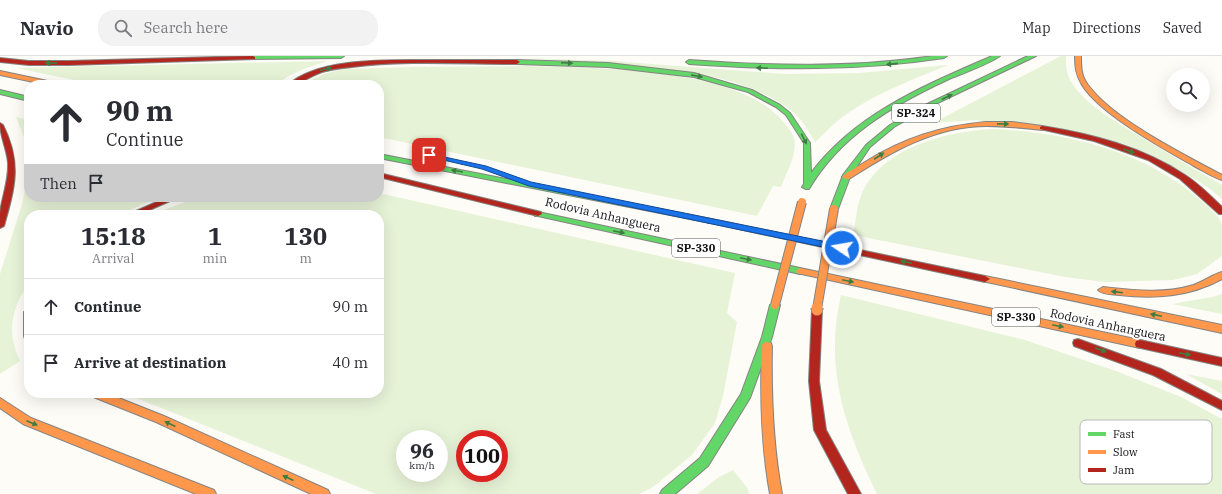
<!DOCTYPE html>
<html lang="en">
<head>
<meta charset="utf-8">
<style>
	:root { --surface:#fff; --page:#f2f2f3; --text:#2b2b33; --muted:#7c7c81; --line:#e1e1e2 }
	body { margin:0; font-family:"IBM Plex Serif",serif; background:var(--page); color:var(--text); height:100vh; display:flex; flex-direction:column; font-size:15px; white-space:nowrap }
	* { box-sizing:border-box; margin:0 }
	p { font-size:13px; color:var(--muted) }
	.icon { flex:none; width:22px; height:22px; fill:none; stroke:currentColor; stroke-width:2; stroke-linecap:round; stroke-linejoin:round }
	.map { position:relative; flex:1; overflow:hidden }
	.panel { position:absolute; left:24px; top:154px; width:360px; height:188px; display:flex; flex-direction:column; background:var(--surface); border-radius:16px; box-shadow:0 4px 16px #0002 }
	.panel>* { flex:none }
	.guide { position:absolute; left:24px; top:24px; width:360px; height:122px; border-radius:16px; box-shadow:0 4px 16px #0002; background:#fff; color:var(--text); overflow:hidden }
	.buttons { position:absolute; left:1166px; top:12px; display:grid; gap:8px }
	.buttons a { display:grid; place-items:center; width:44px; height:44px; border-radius:50%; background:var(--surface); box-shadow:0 4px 16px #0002; font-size:20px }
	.speed { position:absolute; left:396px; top:374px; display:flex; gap:8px; font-size:20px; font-weight:700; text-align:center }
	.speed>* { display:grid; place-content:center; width:52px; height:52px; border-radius:50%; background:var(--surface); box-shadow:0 4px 16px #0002; line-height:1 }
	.speed small { font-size:10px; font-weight:400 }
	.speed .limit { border:6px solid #d22; background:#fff; color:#111 }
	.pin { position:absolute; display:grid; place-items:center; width:34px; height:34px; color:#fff; margin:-17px; border-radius:8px; box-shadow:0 2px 6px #0006 }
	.me { position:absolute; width:44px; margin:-22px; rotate:282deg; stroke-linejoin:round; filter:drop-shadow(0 0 3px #0008) }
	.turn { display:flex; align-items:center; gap:14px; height:84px; padding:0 16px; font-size:18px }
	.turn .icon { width:52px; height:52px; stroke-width:2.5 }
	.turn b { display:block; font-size:28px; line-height:34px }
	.then { display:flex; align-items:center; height:38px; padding:0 16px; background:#0003; gap:8px; font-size:15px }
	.eta { display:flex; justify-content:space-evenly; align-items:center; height:68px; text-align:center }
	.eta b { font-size:24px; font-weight:700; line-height:28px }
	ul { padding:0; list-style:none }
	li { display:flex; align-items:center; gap:12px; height:56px; padding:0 16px; border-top:1px solid var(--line) }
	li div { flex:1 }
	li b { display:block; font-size:15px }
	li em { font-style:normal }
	header { display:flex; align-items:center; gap:24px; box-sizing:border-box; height:56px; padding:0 20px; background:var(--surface); border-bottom:1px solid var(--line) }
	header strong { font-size:19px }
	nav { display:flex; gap:22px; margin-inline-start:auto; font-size:14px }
	.search { width:280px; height:36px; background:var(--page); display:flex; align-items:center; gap:10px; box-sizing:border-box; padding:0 14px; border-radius:16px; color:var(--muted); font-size:15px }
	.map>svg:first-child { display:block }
	.green { fill:#e7f3d7; fill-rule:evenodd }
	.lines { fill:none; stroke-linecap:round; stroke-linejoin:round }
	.fast-casing { stroke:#858482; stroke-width:2 }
	.slow-casing { stroke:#858482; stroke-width:2 }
	.jam-casing { stroke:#858482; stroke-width:2 }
	.fast { fill:#63d668; fill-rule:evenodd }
	.slow { fill:#ff974d; fill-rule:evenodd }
	.jam { fill:#b3261e; fill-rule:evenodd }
	.slow-bridge-far1-casing { stroke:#858482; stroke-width:10; stroke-linecap:butt }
	.slow-bridge-casing { stroke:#858482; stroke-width:13; stroke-linecap:butt }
	.slow-bridge-far1 { stroke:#ff974d; stroke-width:8 }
	.slow-bridge { stroke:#ff974d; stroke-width:11 }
	.oneway { fill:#3e7d41 }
	.route { fill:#1a73e8; stroke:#114b97 }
	.labels { text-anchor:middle; stroke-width:4; stroke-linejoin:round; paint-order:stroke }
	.shield { fill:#fff; stroke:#585858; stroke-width:1 }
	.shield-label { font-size:11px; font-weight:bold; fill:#111 }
	.street-label { font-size:12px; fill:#111; stroke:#fff }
	.key { fill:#fff; stroke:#b8b8b8; stroke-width:1 }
	.key-label { font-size:11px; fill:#111 }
</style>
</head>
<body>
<header>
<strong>Navio</strong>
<div class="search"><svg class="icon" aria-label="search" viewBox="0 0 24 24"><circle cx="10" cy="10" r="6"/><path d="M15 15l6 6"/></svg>Search here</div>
<nav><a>Map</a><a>Directions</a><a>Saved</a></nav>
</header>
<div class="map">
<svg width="1222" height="438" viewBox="0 0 1222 438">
	<rect width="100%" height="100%" fill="#fdfcf7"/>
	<g class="green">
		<path d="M1061 0H1066C1066 9 1066 16 1070 24 1084 49 1117 66 1141 81 1168 97 1195 114 1222 129V143L1209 132 1178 113 1152 99 1121 87 976 64 933 67Z"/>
		<path d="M522 2 612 5 784 18 859 17 948 9C914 23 879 36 848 57 836 65 826 76 815 86 808 74 801 61 789 53 746 22 694 16 642 11 602 7 562 4 522 2Z"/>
		<path d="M328 5C309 11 291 16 276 29H98L16 12Z"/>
		<path d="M529 10C597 12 732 11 780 62 785 68 792 75 794 82 798 98 786 117 781 131L773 130 757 160 379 81V29H301L324 18 343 13 410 11Z"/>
		<polygon points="16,61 29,64 29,94"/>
		<path d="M994 73C1067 77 1141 94 1198 142 1205 149 1220 159 1222 169 1222 179 1222 191 1222 200L1197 218 1173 224 1105 226 1065 221 853 179C856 167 856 151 861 140 880 91 948 75 994 73Z"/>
		<path d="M29 102V141H160L118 159H29V228C17 242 9 265 13 284 14 291 17 298 20 305L0 318V218L22 148 29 116Z"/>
		<path d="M379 137 735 217 727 257 737 266 723 340 715 367 692 399 653 431 639 438H376L124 337H379V159H151L198 141H379ZM405 383H439V417H405ZM465 383H499V417H465Z"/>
		<polygon points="1222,238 1222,258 1172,248 1212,241"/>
		<path d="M841 239 1025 284 1116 315 1181 341 1222 363V438H877C845 373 824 312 841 239Z"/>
		<polygon points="1186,318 1222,325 1222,338"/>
		<polygon points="733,414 748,433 749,438 697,438 719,421"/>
	</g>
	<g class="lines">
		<defs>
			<g id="fast">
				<polygon points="253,0 344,0 341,2 251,3 251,1"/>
				<path d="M933 0H947L944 2C859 15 775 14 689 8L686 6 689 4C771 10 852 12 933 0Z"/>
				<path d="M992 0H1000C989 8 961 18 947 24 893 49 840 80 809 133H806L802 131 804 128V87L786 59 776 51 748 36 694 21 608 11 517 8 514 6 517 4 608 7 694 17 752 34 780 49 790 57 810 87 811 117C856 57 926 29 992 0Z"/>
				<polygon points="1028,0 1036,0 925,53 894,71 870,91 850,121 838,153 834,155 831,155 830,153 843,119 866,89 890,69 921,51"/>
				<polygon points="0,34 29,41 29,45 0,38"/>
				<polygon points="379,98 711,163 715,165 711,167 379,102"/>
				<polygon points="535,156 538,156 800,212 804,215 800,218 538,160 535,160 534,158"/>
				<polygon points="775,246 780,249 772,281 750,342 708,410 675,438 660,438 662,434 700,402 741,338 762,281 770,249"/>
				<polygon points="29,253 29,284 25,283 24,280 24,256 26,254"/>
			</g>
			<g id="slow">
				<path d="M1075 0H1081C1081 11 1081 20 1088 29 1114 64 1183 98 1222 119V124C1212 121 1202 114 1192 109 1162 92 1100 58 1082 29 1076 19 1075 11 1075 0Z"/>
				<polygon points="0,15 57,27 60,29 48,29 0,19"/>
				<path d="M986 66H1012L1042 70 1045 72 1042 74C1024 72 1006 70 987 70 935 70 891 96 849 123H846L842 121C848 115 858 111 865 106 904 82 941 70 986 66Z"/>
				<polygon points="800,212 1140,284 1144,285 1145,288 1144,291 1140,292 797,217 796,215"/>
				<path d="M1222 216V223C1189 241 1155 243 1119 239 1113 238 1102 239 1098 234L1103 231C1132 234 1162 238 1190 230 1202 227 1211 219 1222 216Z"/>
				<polygon points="985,220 1222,269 1222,277 982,225 980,223"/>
				<path d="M767 286 771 287 772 290C771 340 773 389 782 438H770C761 389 760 340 762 290L763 287Z"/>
				<polygon points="90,337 106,337 164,360 328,434 330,438 311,438 156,366 91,340"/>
				<polygon points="0,342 31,362 214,434 216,438 196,438 23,368 0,352"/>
			</g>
			<g id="jam">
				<polygon points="253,0 255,1 255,3 69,9 29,9 0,6 0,2 29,5 69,5"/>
				<path d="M423 4H517L520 6 517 8C462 8 406 4 352 11 342 12 331 13 322 16 310 20 300 29 288 29 317 2 386 4 423 4Z"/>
				<path d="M0 67 3 69C22 107 15 131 4 170L0 172C0 167 0 162 0 157 2 140 9 125 8 107 7 93 0 81 0 67Z"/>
				<path d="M1042 70C1092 78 1143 91 1185 119 1199 128 1211 140 1222 151V158H1219L1180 123 1148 104 1094 85 1040 73V71Z"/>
				<polygon points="379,117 541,156 542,158 538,160 379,121"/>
				<polygon points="168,141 179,141 138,159 127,159"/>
				<polygon points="708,163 711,163 985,220 990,223 985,226 711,167 708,167 707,165"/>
				<polygon points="817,251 820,252 822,254 819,325 826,374 861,438 848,438 814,374 809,325 812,254 814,252"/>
				<polygon points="1078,283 1161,313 1222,345 1222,354 1153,319 1074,290 1073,287 1074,284"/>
				<polygon points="1140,284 1222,302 1222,310 1136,291 1135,288 1136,285"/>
			</g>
		</defs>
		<use href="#fast" class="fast-casing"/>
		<use href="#slow" class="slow-casing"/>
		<use href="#jam" class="jam-casing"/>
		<use href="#fast" class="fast"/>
		<use href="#slow" class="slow"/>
		<use href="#jam" class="jam"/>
		<defs>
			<g id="slow-bridge-far1">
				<polyline points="775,249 802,146"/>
				<polyline points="817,253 834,153"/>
			</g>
			<polyline id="slow-bridge" points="817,254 817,252"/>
		</defs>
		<use href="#slow-bridge-far1" class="slow-bridge-far1-casing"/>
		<use href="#slow-bridge" class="slow-bridge-casing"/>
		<use href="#slow-bridge-far1" class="slow-bridge-far1"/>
		<use href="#slow-bridge" class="slow-bridge"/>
	</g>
	<defs><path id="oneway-solid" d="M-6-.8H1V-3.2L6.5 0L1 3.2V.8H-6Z"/></defs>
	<g class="oneway">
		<use href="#oneway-solid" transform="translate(51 7) rotate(180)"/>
		<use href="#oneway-solid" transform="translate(567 7) rotate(3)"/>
		<use href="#oneway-solid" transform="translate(892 8) rotate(174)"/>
		<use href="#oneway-solid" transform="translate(762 12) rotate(-178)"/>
		<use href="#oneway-solid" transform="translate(326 13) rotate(-14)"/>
		<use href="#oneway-solid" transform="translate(697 20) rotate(11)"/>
		<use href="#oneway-solid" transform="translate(947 41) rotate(-25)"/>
		<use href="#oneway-solid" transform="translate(1003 68) rotate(1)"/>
		<use href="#oneway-solid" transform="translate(804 83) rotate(64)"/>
		<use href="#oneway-solid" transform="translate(1129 95) rotate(20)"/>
		<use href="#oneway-solid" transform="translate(879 100) rotate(-33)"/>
		<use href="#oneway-solid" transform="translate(457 115) rotate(-170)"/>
		<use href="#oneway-solid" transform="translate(619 176) rotate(12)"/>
		<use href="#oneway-solid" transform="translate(746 203) rotate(12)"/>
		<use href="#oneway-solid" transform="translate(906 206) rotate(-168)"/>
		<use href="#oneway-solid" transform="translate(848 225) rotate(12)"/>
		<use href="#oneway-solid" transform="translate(1117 236) rotate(-173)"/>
		<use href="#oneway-solid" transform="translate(1156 259) rotate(-168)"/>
		<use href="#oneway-solid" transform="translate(1058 270) rotate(12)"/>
		<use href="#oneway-solid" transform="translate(1101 294) rotate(20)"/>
		<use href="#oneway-solid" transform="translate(1185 298) rotate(12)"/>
		<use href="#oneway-solid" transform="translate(32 367) rotate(23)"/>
		<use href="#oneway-solid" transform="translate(170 368) rotate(-155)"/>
		<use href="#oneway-solid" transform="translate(288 422) rotate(-155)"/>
	</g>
	<polygon class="route" points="426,97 486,110 531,126 842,189 847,192 842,195 529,130 482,113 426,100"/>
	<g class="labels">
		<g class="shield">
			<rect x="892" y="48" width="48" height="18" rx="3"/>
			<rect x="672" y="183" width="48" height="18" rx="3"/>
			<rect x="992" y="252" width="48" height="18" rx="3"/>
		</g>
		<g class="shield-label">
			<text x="916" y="61">SP-324</text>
			<text x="696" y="196">SP-330</text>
			<text x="1016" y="265">SP-330</text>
		</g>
		<g class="street-label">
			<text transform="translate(603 159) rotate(13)" y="4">Rodovia Anhanguera</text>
			<text transform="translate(1108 269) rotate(12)" y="4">Rodovia Anhanguera</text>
		</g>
	</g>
	<rect x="1080" y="364" width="132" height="64" rx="6" class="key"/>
	<rect x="1088" y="376" width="18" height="4" fill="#63d668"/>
	<rect x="1088" y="394" width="18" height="4" fill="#ff974d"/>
	<rect x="1088" y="412" width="18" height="4" fill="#b3261e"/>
	<g class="key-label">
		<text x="1113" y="382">Fast</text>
		<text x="1113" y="400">Slow</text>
		<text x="1113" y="418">Jam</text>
	</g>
</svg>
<div class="buttons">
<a><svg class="icon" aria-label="search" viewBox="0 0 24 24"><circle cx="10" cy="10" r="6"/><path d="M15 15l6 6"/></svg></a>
</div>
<div class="speed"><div>96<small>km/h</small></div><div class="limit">100</div></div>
<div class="pin" style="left:429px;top:99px;background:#d93025"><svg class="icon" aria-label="arrive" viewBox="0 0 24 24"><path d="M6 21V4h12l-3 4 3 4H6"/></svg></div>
<svg class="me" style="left:842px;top:192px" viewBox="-20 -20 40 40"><circle r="17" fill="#1a73e8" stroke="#fff" stroke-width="3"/><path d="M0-11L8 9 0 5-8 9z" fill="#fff"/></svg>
<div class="guide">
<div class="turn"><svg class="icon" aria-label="ahead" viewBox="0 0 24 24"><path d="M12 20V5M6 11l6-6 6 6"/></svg><div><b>90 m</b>Continue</div></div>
<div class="then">Then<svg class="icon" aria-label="arrive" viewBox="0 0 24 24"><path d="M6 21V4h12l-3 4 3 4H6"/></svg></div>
</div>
<section class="panel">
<div class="eta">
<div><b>15:18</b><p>Arrival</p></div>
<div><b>1</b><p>min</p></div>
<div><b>130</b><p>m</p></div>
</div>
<ul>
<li><svg class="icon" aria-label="ahead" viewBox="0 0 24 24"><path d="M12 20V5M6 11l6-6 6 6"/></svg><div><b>Continue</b></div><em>90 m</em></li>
<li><svg class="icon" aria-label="arrive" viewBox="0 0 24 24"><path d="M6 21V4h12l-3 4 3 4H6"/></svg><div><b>Arrive at destination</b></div><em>40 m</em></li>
</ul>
</section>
</div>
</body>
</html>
